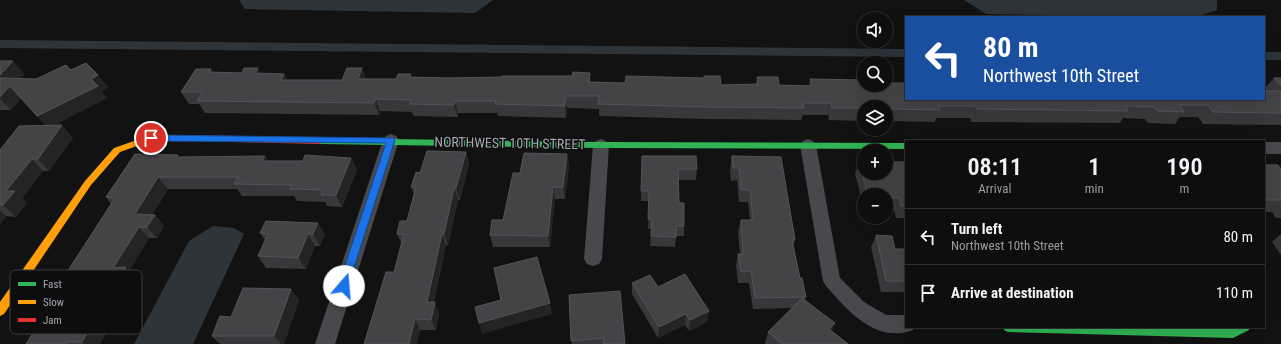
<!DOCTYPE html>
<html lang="en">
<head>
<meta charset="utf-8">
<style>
	:root { --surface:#0e0e0e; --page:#1c1c1c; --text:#f1f3f6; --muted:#9b9c9e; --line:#2e2e2e }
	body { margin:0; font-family:"Roboto Condensed",sans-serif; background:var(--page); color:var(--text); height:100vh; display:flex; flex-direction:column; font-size:15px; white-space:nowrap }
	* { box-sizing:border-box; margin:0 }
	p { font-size:13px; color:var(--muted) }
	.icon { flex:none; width:22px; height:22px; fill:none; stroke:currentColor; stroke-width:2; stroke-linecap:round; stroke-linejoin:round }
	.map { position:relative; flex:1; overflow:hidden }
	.drawer { position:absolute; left:905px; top:140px; width:360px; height:188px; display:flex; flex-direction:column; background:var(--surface); border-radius:0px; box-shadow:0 4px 16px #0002,0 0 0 1px var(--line) }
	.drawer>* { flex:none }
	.top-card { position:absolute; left:905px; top:16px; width:360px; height:84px; border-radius:0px; box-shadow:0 4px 16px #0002,0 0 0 1px var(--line); background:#1a4fa0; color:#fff; overflow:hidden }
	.fabs { position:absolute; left:857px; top:12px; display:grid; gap:8px }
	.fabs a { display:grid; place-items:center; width:36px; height:36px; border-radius:50%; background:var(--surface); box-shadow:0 4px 16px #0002,0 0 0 1px var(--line); font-size:20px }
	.pin { position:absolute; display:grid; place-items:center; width:34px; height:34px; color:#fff; margin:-17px; border:2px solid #fff; border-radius:50%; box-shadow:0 1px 4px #0007 }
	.me { position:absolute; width:44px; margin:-22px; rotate:18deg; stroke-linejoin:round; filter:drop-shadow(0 0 3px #0008) }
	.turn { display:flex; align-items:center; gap:14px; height:84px; padding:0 12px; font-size:18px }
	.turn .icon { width:52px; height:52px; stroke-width:2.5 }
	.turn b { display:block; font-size:28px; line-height:34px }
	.eta { display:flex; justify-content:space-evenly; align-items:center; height:68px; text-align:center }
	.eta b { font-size:24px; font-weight:600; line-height:28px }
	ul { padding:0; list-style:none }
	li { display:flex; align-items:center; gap:12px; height:56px; padding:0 12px; border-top:1px solid var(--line) }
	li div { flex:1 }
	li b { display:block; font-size:15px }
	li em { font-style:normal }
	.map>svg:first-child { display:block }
	.water { fill:#2e353a }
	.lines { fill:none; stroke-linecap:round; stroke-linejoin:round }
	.canal { fill:#2e353a; fill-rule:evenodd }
	.street { fill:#48494c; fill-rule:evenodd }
	.fast { fill:#30b455; fill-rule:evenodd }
	.slow { fill:#ff9f0a; fill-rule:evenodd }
	.jam { fill:#e5322d; fill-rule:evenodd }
	.wall { fill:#38383a }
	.shaded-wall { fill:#242425 }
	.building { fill:#444447; stroke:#535458 }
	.route { fill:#1a73e8; stroke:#114b97 }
	.labels { text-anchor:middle; stroke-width:3; stroke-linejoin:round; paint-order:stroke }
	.street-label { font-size:14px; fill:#a5a8b2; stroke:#0d0d0e }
	.key { fill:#0d0d0e; stroke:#3b3c3f; stroke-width:1 }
	.key-label { font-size:11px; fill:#a5a8b2 }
</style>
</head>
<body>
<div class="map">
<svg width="1281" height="344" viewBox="0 0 1281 344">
	<rect width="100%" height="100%" fill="#121213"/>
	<g class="water">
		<polygon points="239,0 493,0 475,13 245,9"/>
		<polygon points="964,0 1217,0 1217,10 1195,17 986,14"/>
		<polygon points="213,226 234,228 244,234 193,344 134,344 189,241"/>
	</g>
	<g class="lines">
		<g class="canal">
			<polygon points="0,40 906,49 906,57 0,48"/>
			<rect x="1264" y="52" width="17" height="8"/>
		</g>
		<g class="street">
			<polygon points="391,134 396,136 399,140 335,344 315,344 383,140 386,136"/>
			<polygon points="601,139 606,141 609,145 602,259 599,264 593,266 587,264 584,259 593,145 596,141"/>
			<path d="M808 139 813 141 816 145 840 278 864 302 886 315H906V327H914L913 330C876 344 848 311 826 286L823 281 800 145 803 141Z"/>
			<rect x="1264" y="142" width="17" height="12"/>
		</g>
		<g class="fast">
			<polygon points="320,138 601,142 906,143 906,149 601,148 320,144 316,141"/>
			<polygon points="1003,327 1232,328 1250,327 1249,330 1233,338 1008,332 1004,330"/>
		</g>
		<polygon class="slow" points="151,135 181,135 185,138 181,141 151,141 120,152 91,185 4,314 0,316 0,302 85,181 114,148"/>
		<polygon class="jam" points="181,135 320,138 324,141 320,144 181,141 177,138"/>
	</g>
	<g class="wall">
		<polygon points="0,61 13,61 24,74 19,79 36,79 71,70 98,75 108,88 101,91 107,98 54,125 73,138 49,171 43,171 22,198 27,203 16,217 6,216 0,224 0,150 46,126 21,98 11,110 0,110"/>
		<polygon points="211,69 213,72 284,74 287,80 342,80 366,79 396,79 412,77 625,83 704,78 704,76 721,85 756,84 757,77 779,85 809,86 810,79 860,80 861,77 906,99 1264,91 1264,89 1274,78 1281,78 1281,125 1203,124 1198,117 1180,117 1175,124 1148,123 1145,119 1123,118 1120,123 971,122 970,118 936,118 935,122 886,121 886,107 864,107 864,121 829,120 828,115 803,115 801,120 706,119 599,116 599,109 567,108 566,118 498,116 497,113 458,113 458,117 414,116 412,112 380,111 379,115 205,113 199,104 189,104 181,92"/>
		<polygon points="466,152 469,164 460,200 458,200 448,245 446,245 434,302 439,313 436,330 420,330 417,344 394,272 402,244 397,234 407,221 414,194 411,187 420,173"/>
		<polygon points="567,154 569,166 565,199 555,199 550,247 493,247 490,235 503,220 520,173"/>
		<polygon points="642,156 697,169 696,180 678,180 679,203 684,226 684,236 676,236 675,247 650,246 651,229 648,229 649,201 641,201"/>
		<polygon points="732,156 795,240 793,247 800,278 806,297 805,300 832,331 848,344 766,344 765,343 768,332 792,308 753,309 749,283 738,283 736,266 738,254 740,254 738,232 741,220 750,220 748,202 739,202 737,180 731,181 730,169"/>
		<polygon points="179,157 267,161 303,161 351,158 357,170 342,207 327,206 325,202 297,201 294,196 242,196 237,189 168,189 152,215 155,215 164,226 157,238 149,238 129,271 137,279 100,344 26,344 52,323 69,295 58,286 111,204 106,197"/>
		<polygon points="859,162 906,162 906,218 896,218 894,210 886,210 886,195 864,195 864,208 855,174"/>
		<polygon points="1264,165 1281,169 1281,218 1276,218 1272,212 1264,212"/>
		<polygon points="260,233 325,234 320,246 315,246 306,269 266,268 258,256 265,240"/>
		<polygon points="1281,234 1281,255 1272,242"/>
		<polygon points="876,235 895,249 906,249 906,292 881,292 871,247"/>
		<polygon points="632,283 658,287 709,311 707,322 689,331 685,325 658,338 632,294"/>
		<polygon points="291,289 299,300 284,344 220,344 212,336 231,317"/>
		<polygon points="569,295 625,344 572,344"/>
	</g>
	<g class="shaded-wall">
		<polygon points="13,61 24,74 11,87 21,98 11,110 0,99 0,75"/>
		<polygon points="258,68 265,81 255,73"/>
		<polygon points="362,68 367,80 358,79"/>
		<polygon points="211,69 218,81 209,72"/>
		<polygon points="590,73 591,85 589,82"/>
		<polygon points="284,74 290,86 281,80"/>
		<polygon points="98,75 108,88 101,91 107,98 48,128 37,116 91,79"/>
		<polygon points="566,96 567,108 566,118 565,106"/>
		<polygon points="376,99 380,111 379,115 374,103"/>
		<polygon points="455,101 458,113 458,117 454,105"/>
		<polygon points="62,125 73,138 49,171 38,159"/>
		<polygon points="466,152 469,164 460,200 456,188"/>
		<polygon points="567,154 569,166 565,199 563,187"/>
		<polygon points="265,156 272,168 262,161"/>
		<polygon points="351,158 357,170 342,207 336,195"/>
		<polygon points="32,159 43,171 22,198 27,203 16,217 3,205 6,191"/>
		<polygon points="158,177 168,189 145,226 135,214"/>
		<polygon points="553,187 555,199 550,247 548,236"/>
		<polygon points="454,188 458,200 448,245 444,234"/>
		<polygon points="0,211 6,216 0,224"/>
		<polygon points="155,215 164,226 157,238 147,227"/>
		<polygon points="318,223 325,234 320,246 313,234"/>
		<polygon points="139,227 149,238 129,271 137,279 100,344 84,344 82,342 113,268"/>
		<polygon points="308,234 315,246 306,269 298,258"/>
		<polygon points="442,234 446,245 431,313 427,302"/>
		<polygon points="291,289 299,300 284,344 281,344 274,336"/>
		<polygon points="435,302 439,313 436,330 431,320"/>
		<polygon points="550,303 552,314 482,334 479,323"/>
		<polygon points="709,311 707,322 689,331 690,320"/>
		<polygon points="686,314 685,325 658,338 659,327"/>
		<polygon points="415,319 420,330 417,344 409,344"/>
		<polygon points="835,323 831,334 829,329"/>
	</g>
	<g class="building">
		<polygon points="0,61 13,61 0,75"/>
		<polygon points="86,63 98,75 91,79 98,86 37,116 10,86 0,97 0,78 36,79 66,65 71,70"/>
		<polygon points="244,68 258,68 255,73 284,74 281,80 342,80 347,68 362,68 358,79 396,79 398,74 411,74 410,77 448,78 501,77 502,76 572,76 573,72 590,73 589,82 625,83 626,76 704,78 704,76 720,76 721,85 758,84 757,77 778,77 779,85 812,86 810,79 862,80 861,77 864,77 864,85 886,85 886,83 906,83 906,99 1264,99 1264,91 1281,91 1281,113 1213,112 1208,105 1180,105 1184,112 1157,111 1154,107 1126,106 1128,111 977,109 975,106 938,106 940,110 886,109 886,107 864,107 864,108 832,108 831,103 803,103 804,108 707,107 598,104 599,96 566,96 565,106 495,104 496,101 455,101 454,105 410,104 411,100 376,99 374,103 197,101 203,92 181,92 196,69 211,69 209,72 242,73"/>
		<polygon points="1274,78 1281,78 1281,86"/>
		<polygon points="62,125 38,159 32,159 6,191 15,191 3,205 0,205 0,150 19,126"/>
		<polygon points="427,151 466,152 456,188 454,188 444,234 442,234 427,302 435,302 431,320 415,319 409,344 364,344 386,272 394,272 404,234 397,234 400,221 407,221 416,187 411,187 416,172 420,173"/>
		<polygon points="524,153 567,154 563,187 553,187 548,236 490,235 492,220 503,220 513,173 520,173"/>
		<polygon points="135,154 178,155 177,157 265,156 262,161 303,161 305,155 351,158 336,195 321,195 323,190 290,189 292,185 234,184 238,177 158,177 135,214 155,215 147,227 139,227 113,268 126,267 82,342 66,342 65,344 26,344 39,323 52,323 74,286 58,286 115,198 106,197"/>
		<polygon points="642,156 696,156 697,169 678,169 679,203 684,203 684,226 676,226 676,237 651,236 652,219 648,219 649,191 641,191"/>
		<polygon points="732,156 781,157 795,240 792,240 800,278 802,278 806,297 755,298 751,271 741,272 738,254 743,254 741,220 753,220 750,190 741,190 739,168 733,168"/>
		<polygon points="859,162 864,162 864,173 886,173 886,162 906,162 906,206 901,206 899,198 886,198 886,195 868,195"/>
		<polygon points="1264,165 1278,165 1281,169 1281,200 1264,200"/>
		<polygon points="266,221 318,223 313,234 308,234 298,258 258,256 268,234 260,233"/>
		<polygon points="876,235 892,236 895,249 906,249 906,281 886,281"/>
		<polygon points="537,257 550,303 479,323 475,307 501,300 494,268"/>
		<polygon points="685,274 709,311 690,320 686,314 659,327 632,283 650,275 658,287"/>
		<polygon points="243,288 291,289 274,336 212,336 220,316 231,317"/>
		<polygon points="620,291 625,344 604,344 604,338 571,341 569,295"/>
		<polygon points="802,298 835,323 829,329 848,344 782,344 768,332"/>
	</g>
	<polygon class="route" points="151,135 394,138 395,140 347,289 340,289 338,286 386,143 151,141 147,138"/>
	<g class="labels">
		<g class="street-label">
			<text transform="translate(510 143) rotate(1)" y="5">NORTHWEST 10TH STREET</text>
		</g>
	</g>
	<rect x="10" y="270" width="132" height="64" rx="6" class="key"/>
	<rect x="18" y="282" width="18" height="4" fill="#30b455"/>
	<rect x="18" y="300" width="18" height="4" fill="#ff9f0a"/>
	<rect x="18" y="318" width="18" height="4" fill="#e5322d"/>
	<g class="key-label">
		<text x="43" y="288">Fast</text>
		<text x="43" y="306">Slow</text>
		<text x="43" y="324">Jam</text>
	</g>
</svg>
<div class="fabs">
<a><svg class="icon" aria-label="sound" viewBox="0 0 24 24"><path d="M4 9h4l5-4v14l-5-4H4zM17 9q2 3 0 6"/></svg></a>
<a><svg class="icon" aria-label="search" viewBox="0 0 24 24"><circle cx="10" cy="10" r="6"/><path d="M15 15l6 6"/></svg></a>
<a><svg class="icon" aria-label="layers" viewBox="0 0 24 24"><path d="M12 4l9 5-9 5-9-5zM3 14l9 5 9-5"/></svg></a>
<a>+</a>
<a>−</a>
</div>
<div class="pin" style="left:151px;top:138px;background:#d93025"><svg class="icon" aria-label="arrive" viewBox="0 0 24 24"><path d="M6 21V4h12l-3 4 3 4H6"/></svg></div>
<svg class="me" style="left:344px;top:286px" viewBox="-20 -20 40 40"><circle r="19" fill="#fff"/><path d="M0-13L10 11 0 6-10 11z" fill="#1a73e8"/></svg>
<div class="top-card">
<div class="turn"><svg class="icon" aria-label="left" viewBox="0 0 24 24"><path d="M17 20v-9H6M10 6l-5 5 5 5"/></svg><div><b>80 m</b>Northwest 10th Street</div></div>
</div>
<section class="drawer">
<div class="eta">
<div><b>08:11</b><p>Arrival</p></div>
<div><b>1</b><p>min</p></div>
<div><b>190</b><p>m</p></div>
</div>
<ul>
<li><svg class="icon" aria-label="left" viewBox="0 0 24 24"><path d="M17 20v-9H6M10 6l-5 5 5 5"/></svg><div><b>Turn left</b><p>Northwest 10th Street</p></div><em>80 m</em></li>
<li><svg class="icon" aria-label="arrive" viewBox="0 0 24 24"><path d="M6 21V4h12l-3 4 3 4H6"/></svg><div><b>Arrive at destination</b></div><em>110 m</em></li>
</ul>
</section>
</div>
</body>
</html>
